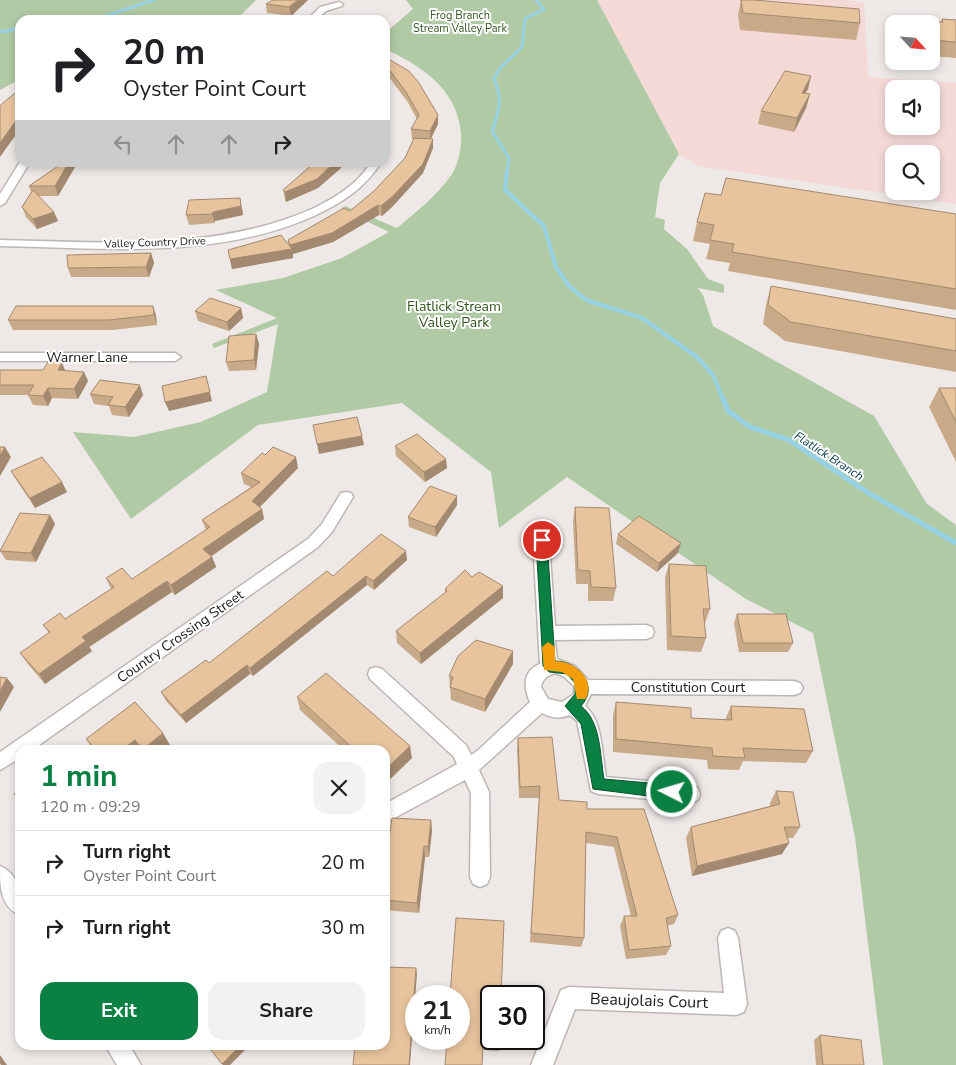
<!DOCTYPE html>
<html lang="en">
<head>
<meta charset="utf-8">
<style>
	:root { --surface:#fff; --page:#f2f2f2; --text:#202124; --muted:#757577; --line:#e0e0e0; --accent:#0b8043 }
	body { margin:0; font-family:"Nunito Sans",sans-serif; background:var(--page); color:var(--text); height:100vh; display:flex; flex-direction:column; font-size:19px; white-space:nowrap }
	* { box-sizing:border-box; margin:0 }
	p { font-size:16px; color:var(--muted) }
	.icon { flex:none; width:28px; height:28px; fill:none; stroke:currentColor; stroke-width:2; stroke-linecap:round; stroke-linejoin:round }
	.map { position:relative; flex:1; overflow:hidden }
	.details { position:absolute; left:15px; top:745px; width:375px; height:305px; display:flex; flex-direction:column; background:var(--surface); border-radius:15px; box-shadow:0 2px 8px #0003 }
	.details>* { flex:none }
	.guide { position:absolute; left:15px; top:15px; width:375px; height:152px; border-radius:15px; box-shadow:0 2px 8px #0003; background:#fff; color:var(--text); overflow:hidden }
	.needle { width:32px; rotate:116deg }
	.tools { position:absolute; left:885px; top:15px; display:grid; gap:10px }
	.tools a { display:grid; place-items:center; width:55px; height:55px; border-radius:10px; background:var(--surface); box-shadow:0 2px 8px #0003; font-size:25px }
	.speed { position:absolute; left:405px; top:985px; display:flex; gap:10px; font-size:25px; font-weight:700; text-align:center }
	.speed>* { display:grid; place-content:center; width:65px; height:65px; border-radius:50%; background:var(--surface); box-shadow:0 2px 8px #0003; line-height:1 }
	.speed small { font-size:12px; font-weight:400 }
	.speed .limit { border:2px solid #111; border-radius:8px; background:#fff; color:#111 }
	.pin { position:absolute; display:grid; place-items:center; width:42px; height:42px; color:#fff; margin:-21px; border:2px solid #fff; border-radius:50%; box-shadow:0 1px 5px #0007 }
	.me { position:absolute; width:55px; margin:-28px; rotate:275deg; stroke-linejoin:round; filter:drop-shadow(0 0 4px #0008) }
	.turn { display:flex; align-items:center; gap:18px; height:105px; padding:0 25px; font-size:22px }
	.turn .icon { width:65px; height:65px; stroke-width:2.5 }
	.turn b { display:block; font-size:35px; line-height:42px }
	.lanes { display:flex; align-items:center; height:48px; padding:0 25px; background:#0003; justify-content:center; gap:25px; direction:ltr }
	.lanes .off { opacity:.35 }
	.round { display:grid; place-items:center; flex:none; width:52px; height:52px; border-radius:15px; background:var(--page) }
	.overview { display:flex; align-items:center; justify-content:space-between; height:85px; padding:0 25px }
	h1 { font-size:30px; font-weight:700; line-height:38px; color:var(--accent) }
	.primary-button { display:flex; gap:10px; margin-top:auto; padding:10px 25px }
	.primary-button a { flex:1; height:58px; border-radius:15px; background:var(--accent); color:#fff; font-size:20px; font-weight:700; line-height:58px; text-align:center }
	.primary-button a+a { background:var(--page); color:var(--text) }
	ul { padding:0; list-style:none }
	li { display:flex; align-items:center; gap:15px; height:65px; padding:0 25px; border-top:1px solid var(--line) }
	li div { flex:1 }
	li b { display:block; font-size:19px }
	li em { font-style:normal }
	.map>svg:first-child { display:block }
	.industrial { fill:#f4d9d7; fill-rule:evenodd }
	.green { fill:#afcaa4 }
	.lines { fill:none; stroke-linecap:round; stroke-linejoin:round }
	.stream-far2 { stroke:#97d1e4; stroke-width:3 }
	.stream-far1 { stroke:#97d1e4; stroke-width:4 }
	.stream { stroke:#97d1e4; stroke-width:5 }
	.street-casing { stroke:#bcb6b4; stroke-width:3 }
	.street { fill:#fff; fill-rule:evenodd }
	.wall { fill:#c8a988 }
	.shaded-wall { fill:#a2896f }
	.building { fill:#e8c49e; stroke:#a2896f }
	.route { fill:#0b8043; stroke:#07532c }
	.slow { fill:#f59e0b }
	.labels { text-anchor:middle; stroke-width:4; stroke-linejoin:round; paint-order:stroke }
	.far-park-label { font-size:11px; fill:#30561e; stroke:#fff }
	.far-street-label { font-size:11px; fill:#1b1918; stroke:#fff }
	.far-water-label { font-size:12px; font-style:italic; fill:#013846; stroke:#fff }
	.park-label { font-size:14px; fill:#30561e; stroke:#fff }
	.street-label { font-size:14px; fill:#1b1918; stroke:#fff }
	.near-street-label { font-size:16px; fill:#1b1918; stroke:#fff }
</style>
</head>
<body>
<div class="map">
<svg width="956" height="1065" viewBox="0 0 956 1065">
	<rect width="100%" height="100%" fill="#eee8e6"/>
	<path class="industrial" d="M597 0H848L864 3 868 77 956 83V204L698 166 679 154ZM894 89H931V126H894ZM894 154H931V191H894Z"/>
	<g class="green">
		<polygon points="0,0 256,0 236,20 20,20 20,79 0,90"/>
		<path d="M406 0H597L679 154 660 183 655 217 665 220 664 229 687 249 708 279 724 285V293L698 288 703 295 713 326 874 416 927 504 956 525V1065H883L855 837 813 633 746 599 567 477 499 528 491 472 402 403 258 425 131 519 73 432 134 437 201 422 267 392 278 324 214 348 212 344 277 318 216 290 283 278 342 258 389 232 341 209 345 206 397 228C417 211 437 196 452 174 459 163 462 145 461 133 457 89 422 66 385 49V33L413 9Z"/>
	</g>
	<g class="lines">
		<g class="stream-far2">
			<polyline points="93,20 154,0"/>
			<polyline points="0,31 5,32 20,27"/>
			<path d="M507 173 509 158 492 131C499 112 503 98 494 79L500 68 522 47 525 19 544 9 536 0"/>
		</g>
		<polyline class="stream-far1" points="507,172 505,190 544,226 556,267 569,286 586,300 642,318 697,357 713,375 722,397"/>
		<polyline class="stream" points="722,396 728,411 750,427 789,440 870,494 956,543"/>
		<defs>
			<g id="street">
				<polygon points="339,2 343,4 342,6 326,11 316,20 307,20 320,7"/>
				<polygon points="20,162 30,162 5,203 0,206 0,194"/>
				<path d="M371 162H381C365 189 341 203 314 216 216 260 104 248 0 246V240C104 242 214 252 312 209 335 198 357 185 371 162Z"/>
				<polygon points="0,353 175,353 181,357 175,361 0,361"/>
				<polygon points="346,492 351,493 353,497 332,532 318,547 32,750 20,750 20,758 0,770 0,752 308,539 322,524 341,493"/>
				<path d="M541 535 546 537 549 541 555 626 646 625 652 627 654 632 652 637 646 639 555 640 557 659 575 666 588 680 794 681 800 683 803 688 800 693 794 695 591 694 585 706C603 720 602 756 606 777L691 785 698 788 700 794 698 800 691 803 598 794 591 791 577 721 570 715C560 719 551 718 542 713L479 770 489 792 490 877 487 884 480 887 473 884 470 877 471 793 465 780 385 823V804L457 764 454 757 370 679 368 674 370 669 376 667 382 669 466 745 471 755 476 752 530 702C523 687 523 670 540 664L533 541 536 537ZM555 673 563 676 574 686V694L562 702 548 699 541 687C543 678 547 676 555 673Z"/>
				<path d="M0 866C21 875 20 896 20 915 0 907 0 885 0 866Z"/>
				<polygon points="728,928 735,931 738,938 747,1004 744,1012 736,1015 575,1009 553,1065 531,1065 561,990 569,987 724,993 718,938 721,931"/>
				<polygon points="105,1045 129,1045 141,1065 117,1065"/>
			</g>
		</defs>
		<use href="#street" class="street-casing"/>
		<use href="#street" class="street"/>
	</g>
	<g class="wall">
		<polygon points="308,0 291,16 267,13 266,4"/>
		<polygon points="741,0 754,0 860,23 856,40 740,30 738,15"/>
		<polygon points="906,19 941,22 942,19 956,20 956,58 931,56 931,24 904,24"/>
		<polygon points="385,57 438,115 438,124 431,139 433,139 433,148 423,173 393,206 382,216 379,215 333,242 293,254 293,258 232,269 228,250 289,245 288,240 350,211 374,191 405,158 414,139 412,139 411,129 417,119 407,101 385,72"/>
		<polygon points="808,89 805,93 810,94 806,108 794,132 758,124 761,111"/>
		<polygon points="64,162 74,162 75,167 58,196 38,196 58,221 37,229 26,217 22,207 31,192 29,186"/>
		<polygon points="341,168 318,188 286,202 285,199 283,190"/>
		<polygon points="721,195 956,214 956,310 728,271 730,263 706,259 710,244 693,241 697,222"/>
		<polygon points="242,207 243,215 215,221 215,223 189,225 186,215"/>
		<polygon points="151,253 154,263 149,277 71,277 68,268"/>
		<polygon points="771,286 956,319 956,372 785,341 763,324 766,305"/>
		<polygon points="153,306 156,316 157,325 113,330 13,330 8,320"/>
		<polygon points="241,308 243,318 229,331 198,321 195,311"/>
		<polygon points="256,334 259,344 256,370 229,371 226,362"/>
		<polygon points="62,363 65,371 84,372 88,381 78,399 52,398 48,406 33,405 28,395 0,395 0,370 43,370"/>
		<polygon points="939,388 956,388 956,462 929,407"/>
		<polygon points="90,394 143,395 129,417 112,415 109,406 94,404"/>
		<polygon points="395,446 447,468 425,482 396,456"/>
		<polygon points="298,468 260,507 262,509 264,519 212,556 216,567 175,595 172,592 89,647 92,651 45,684 27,663 20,653 49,633 43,625 65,619 111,589 106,578 132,579 206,530 202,520 251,487 244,484 241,473"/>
		<polygon points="11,471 67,492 35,508 17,481"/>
		<polygon points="457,505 436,537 409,527 408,517"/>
		<polygon points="575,507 616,588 613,601 588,601 588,584 576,584 573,521"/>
		<polygon points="50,515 55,524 36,562 6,560 0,551"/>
		<polygon points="618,534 678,553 657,572 616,544"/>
		<polygon points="407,560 374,590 367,585 253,676 250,674 186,723 166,701 161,692 209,663 333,576"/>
		<polygon points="669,564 710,609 705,623 704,623 706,638 701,652 667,650 665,578"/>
		<polygon points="472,577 503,586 503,598 421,664 397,643 396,631 445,593 445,589"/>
		<polygon points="737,614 793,643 788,652 739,652 734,623"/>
		<polygon points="513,651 513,664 485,712 451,700 449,676"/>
		<polygon points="297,697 412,758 385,784 385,750 344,750 300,710"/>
		<polygon points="135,702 170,745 164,750 94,750 86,739"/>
		<polygon points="616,702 691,718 725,720 731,706 813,751 806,763 743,761 739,770 708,769 707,760 613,752 613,715"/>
		<polygon points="518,738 559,800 587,809 644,809 678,915 674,924 667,926 671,946 666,955 626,959 620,926 624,916 631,916 614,847 586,843 584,938 581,947 530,942 539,798 519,798 517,749"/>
		<polygon points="776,791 800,827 793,838 788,838 782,854 692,876 686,838 691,827 770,806 770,803"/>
		<polygon points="431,820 432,831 429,857 425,857 419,913 385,910 385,846 388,846"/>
		<polygon points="820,1035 864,1065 816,1065 814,1040"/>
		<polygon points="447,1039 499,1039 499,1051 483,1050"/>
	</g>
	<g class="shaded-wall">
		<polygon points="298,0 308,0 291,16 289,7"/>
		<polygon points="811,76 808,89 798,106 802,93"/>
		<polygon points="810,94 806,108 794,132 797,118"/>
		<polygon points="20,115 20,129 0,157 0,143"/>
		<polygon points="438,115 438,124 430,140 430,131"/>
		<polygon points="433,139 433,148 423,173 393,206 382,216 381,206"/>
		<polygon points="69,162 74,162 75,167 58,196 55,186"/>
		<polygon points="335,162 341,162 341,168 318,188 286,202 285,192"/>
		<polygon points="240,198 243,215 215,221 215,223 212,214 213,212"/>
		<polygon points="378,205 379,215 333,242 293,254 293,258 232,269 230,259 291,249 290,245"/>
		<polygon points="54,212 58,221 37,229 33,219"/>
		<polygon points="151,253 154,263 149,277 146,267"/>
		<polygon points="153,306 156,316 157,325 154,315"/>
		<polygon points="241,308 243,318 229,331 227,322"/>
		<polygon points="256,334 259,344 256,370 254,360"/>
		<polygon points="62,363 66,373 58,370"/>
		<polygon points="84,372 88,381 78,399 74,389"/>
		<polygon points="206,376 212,401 169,411 165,402"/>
		<polygon points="140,385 143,395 129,417 125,407"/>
		<polygon points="48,388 52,398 48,406 43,396"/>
		<polygon points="362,436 364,445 319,454 317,444"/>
		<polygon points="5,447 11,457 0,476 0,456"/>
		<polygon points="296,457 298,468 255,512 252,501"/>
		<polygon points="446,459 447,468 425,482 424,472"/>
		<polygon points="62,482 67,492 35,508 30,498"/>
		<polygon points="457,496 457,505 436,537 435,527"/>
		<polygon points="262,509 264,519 207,559 203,549"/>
		<polygon points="50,515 55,524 36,562 31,553"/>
		<polygon points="681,543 678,553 657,572 659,563"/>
		<polygon points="406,551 407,560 374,590 373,581"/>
		<polygon points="212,557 216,567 175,595 171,585"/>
		<polygon points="366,576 367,585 253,676 250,668"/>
		<polygon points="167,581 172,592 89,647 92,651 45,684 39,674 82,637"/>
		<polygon points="503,586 503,598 421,664 420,653"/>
		<polygon points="513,651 513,664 485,712 485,699"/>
		<polygon points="247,665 250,674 186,723 181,715"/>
		<polygon points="7,678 14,687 0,712 0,691"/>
		<polygon points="163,733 170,745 164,750 144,750 143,749"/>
		<polygon points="135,740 141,750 122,750"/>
		<polygon points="410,746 412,758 385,784 385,770"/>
		<polygon points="431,820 432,831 429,857 428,847"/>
		<polygon points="789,843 782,854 692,876 697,866"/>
		<polygon points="424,846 425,857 419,913 417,903"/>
		<polygon points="416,968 417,974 410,1065 409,1065"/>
		<polygon points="241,1045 250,1045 230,1065 223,1065 222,1064"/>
		<polygon points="0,1055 7,1065 1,1065 0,1063"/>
	</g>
	<g class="building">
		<polygon points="273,0 298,0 289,7 266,4"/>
		<polygon points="741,0 754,0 859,9 860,23 743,13"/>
		<polygon points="906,19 943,22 942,19 956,20 956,42 931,40 931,24 907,24"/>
		<polygon points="385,57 409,71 419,83 438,115 430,131 411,129 419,115 406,92 385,64"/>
		<polygon points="785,71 811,76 802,93 810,94 797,118 761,111"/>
		<polygon points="20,89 20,115 0,143 0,106 3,103"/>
		<polygon points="414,138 433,139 423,164 393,196 381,206 378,205 332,233 290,245 288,240 344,208 350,211 374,191 405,158"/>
		<polygon points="64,162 69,162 55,186 29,186"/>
		<polygon points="315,162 335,162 317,179 285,192 283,190"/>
		<polygon points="726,178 956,214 956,289 732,252 734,244 710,240 714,225 697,222 705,193 721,195"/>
		<polygon points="33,190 54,212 33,219 22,207"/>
		<polygon points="240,198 241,206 213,212 212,214 186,215 189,200"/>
		<polygon points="281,235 292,249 230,259 228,250"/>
		<polygon points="151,253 146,267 68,268 67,255"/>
		<polygon points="771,286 956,319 956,351 791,322 768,305"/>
		<polygon points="210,298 241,308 227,322 195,311"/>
		<polygon points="16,306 153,306 154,315 109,320 8,320"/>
		<polygon points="256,334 254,360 226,362 229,336"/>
		<polygon points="51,357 62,363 58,370 84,372 74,389 48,388 43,396 28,395 34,385 0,385 0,370 43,370"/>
		<polygon points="206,376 210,392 165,402 162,386"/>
		<polygon points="100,380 140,385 125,407 108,405 113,397 90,394"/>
		<polygon points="939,388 956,388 956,422"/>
		<polygon points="357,417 362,436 317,444 313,425"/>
		<polygon points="417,434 446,459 424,472 395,446"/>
		<polygon points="0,447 5,447 0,456"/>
		<polygon points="273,447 296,457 252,501 262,509 203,549 212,557 171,585 167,581 82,637 86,641 39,674 20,653 50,632 43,625 60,613 65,619 114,587 106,578 122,568 132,579 210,527 202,520 260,482 241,473 262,453 265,455"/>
		<polygon points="42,457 62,482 30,498 11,471"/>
		<polygon points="430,486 457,496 435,527 408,517"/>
		<polygon points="575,507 609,508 616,588 591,587 590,571 578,570"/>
		<polygon points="20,513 50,515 31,553 0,551"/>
		<polygon points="639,516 681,543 659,563 618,534"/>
		<polygon points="381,534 406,551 373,581 366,576 250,668 247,665 181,715 161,692 206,660 209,663 327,571 333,576"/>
		<polygon points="669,564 706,566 710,609 703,609 706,638 671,636"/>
		<polygon points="465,570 472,577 479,572 503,586 420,653 396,631 447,591 445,589"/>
		<polygon points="737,614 786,614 793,643 743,643"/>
		<polygon points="476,640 513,651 485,699 450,687 453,677 449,676 458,656"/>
		<polygon points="326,673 410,746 385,770 385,750 355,750 297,697"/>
		<polygon points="0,677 7,678 0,691"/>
		<polygon points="135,702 163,733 143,749 135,740 122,750 96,750 86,739"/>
		<polygon points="616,702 691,708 691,718 732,720 731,706 804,709 813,751 743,748 745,758 713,756 712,748 616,739"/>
		<polygon points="552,737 559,800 587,802 587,809 644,809 678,915 666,918 671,946 629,950 624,916 637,916 617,837 586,832 584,938 531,933 540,786 520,787 518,738"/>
		<polygon points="20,790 20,802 14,794"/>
		<polygon points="776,791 793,792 800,827 784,827 789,843 697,866 691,827 780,804"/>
		<polygon points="392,818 431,820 428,847 424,846 417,903 385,900 385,846 388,846"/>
		<polygon points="456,918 504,921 501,996 491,996 491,1039 499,1039 499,1046 483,1045 482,1065 445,1065 447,1039 459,1039 459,996 450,996"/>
		<polygon points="385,967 416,968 409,1065 353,1065 355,1045 385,1045"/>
		<polygon points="820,1035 861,1040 864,1065 823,1065"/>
		<polygon points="207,1045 241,1045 222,1064"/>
	</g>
	<path class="route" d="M542 536 547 540 555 661C578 661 600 686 581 706 601 721 600 755 604 779L672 785 677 787 679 792 677 797 672 799 593 789 581 724 565 706 575 694V683L567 674 549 672 543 666 536 540Z"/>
	<path class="slow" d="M548 642 555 647V661C574 661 596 678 586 699H577L573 679 562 672 544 670 542 647Z"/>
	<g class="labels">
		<g class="far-park-label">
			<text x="460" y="19">Frog Branch<tspan x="460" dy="13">Stream Valley Park</tspan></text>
		</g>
		<g class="far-street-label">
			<text transform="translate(155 242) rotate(-2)" y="4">Valley Country Drive</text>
		</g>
		<g class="far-water-label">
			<text transform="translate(829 456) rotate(33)" y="4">Flatlick Branch</text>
		</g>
		<g class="park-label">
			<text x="454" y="311">Flatlick Stream<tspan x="454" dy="16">Valley Park</tspan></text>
		</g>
		<g class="street-label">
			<text x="87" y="362">Warner Lane</text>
			<text transform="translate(180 636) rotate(-35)" y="5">Country Crossing Street</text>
			<text x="688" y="692">Constitution Court</text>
		</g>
		<g class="near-street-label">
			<text transform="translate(649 1000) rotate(2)" y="6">Beaujolais Court</text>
		</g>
	</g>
</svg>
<div class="tools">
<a><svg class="needle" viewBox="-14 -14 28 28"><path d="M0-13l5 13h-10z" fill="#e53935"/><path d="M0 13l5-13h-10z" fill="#757577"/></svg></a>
<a><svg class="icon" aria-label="sound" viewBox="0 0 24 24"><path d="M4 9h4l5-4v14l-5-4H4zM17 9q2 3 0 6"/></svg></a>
<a><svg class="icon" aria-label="search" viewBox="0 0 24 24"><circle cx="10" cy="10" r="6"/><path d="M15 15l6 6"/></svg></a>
</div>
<div class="speed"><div>21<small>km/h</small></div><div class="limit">30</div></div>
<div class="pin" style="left:542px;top:540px;background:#d93025"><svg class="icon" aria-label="arrive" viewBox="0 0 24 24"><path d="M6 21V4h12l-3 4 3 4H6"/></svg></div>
<svg class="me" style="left:672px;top:792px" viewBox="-20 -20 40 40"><circle r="17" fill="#0b8043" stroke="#fff" stroke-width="3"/><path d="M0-11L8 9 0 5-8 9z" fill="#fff"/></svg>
<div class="guide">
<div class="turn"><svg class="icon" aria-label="right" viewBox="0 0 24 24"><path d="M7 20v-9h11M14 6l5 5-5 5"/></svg><div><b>20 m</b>Oyster Point Court</div></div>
<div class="lanes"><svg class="icon off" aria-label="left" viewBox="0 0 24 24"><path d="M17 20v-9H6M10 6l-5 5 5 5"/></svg><svg class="icon off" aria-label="ahead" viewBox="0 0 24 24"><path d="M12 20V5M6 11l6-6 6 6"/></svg><svg class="icon off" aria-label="ahead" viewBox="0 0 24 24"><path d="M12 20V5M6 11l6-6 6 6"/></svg><svg class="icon" aria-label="right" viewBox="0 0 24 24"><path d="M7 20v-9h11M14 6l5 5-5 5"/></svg></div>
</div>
<section class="details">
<div class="overview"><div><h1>1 min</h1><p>120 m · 09:29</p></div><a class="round"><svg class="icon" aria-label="close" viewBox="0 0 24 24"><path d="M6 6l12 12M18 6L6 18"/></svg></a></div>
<ul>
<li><svg class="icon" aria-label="right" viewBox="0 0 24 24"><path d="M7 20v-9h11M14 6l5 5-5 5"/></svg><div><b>Turn right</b><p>Oyster Point Court</p></div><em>20 m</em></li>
<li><svg class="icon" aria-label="right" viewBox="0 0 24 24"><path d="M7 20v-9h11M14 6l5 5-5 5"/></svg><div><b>Turn right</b></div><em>30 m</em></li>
</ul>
<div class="primary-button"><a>Exit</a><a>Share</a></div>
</section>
</div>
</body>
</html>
